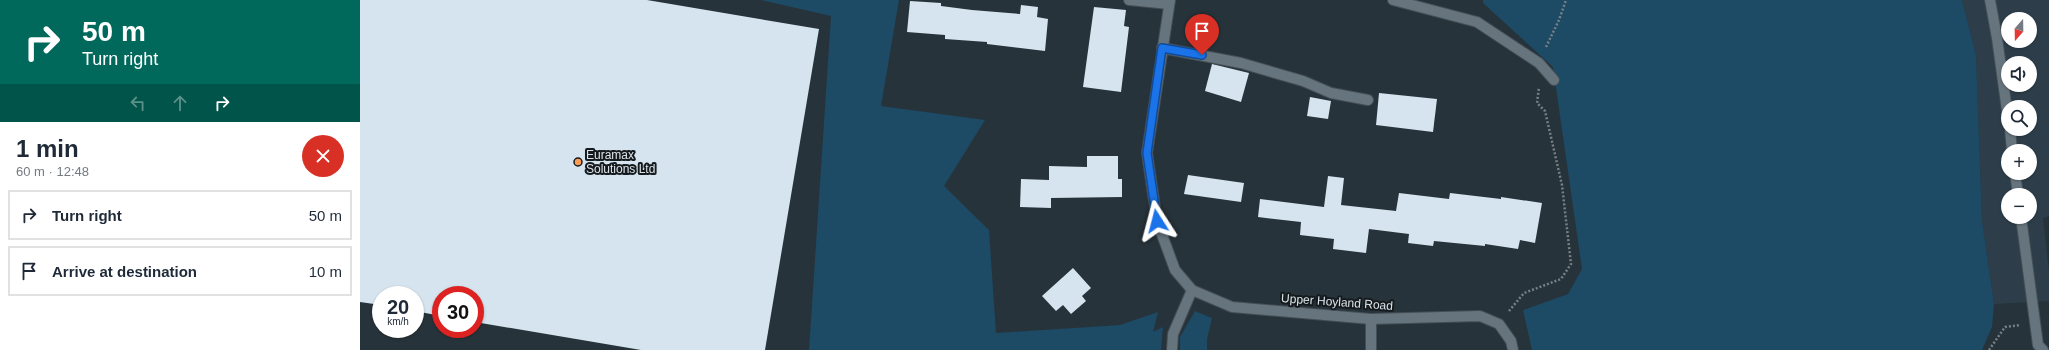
<!DOCTYPE html>
<html lang="en">
<head>
<meta charset="utf-8">
<style>
	:root { --surface:#fff; --page:#f2f2f3; --text:#1f2937; --muted:#747a83; --line:#e0e1e3 }
	body { margin:0; font-family:Helvetica,sans-serif; background:var(--page); color:var(--text); height:100vh; display:flex; flex-direction:column; font-size:15px; white-space:nowrap }
	* { box-sizing:border-box; margin:0 }
	p { font-size:13px; color:var(--muted) }
	.icon { flex:none; width:22px; height:22px; fill:none; stroke:currentColor; stroke-width:2; stroke-linecap:round; stroke-linejoin:round }
	.map { position:relative; flex:1; overflow:hidden }
	.details { display:flex; flex-direction:column; background:var(--surface); width:360px }
	.details>* { flex:none }
	.top-card { background:#00695c; color:#fff; overflow:hidden }
	.needle { width:26px; rotate:200deg }
	.buttons { position:absolute; left:1641px; top:12px; display:grid; gap:8px }
	.buttons a { display:grid; place-items:center; width:36px; height:36px; border-radius:50%; background:var(--surface); box-shadow:0 1px 3px #0004; font-size:20px }
	.speed { position:absolute; left:12px; top:286px; display:flex; gap:8px; font-size:20px; font-weight:700; text-align:center }
	.speed>* { display:grid; place-content:center; width:52px; height:52px; border-radius:50%; background:var(--surface); box-shadow:0 1px 3px #0004; line-height:1 }
	.speed small { font-size:10px; font-weight:400 }
	.speed .limit { border:6px solid #d22; background:#fff; color:#111 }
	.pin { position:absolute; display:grid; place-items:center; width:34px; height:34px; color:#fff; margin:-41px -17px; border-radius:50% 50% 50% 0; rotate:-45deg; box-shadow:0 0 4px #0007 }
	.pin .icon { rotate:45deg }
	.me { position:absolute; width:44px; margin:-22px; rotate:351deg; stroke-linejoin:round; filter:drop-shadow(0 0 3px #0008) }
	.turn { display:flex; align-items:center; gap:14px; height:84px; padding:0 16px; font-size:18px }
	.turn .icon { width:52px; height:52px; stroke-width:2.5 }
	.turn b { display:block; font-size:28px; line-height:34px }
	.lanes { display:flex; align-items:center; height:38px; padding:0 16px; background:#0003; justify-content:center; gap:20px; direction:ltr }
	.lanes .off { opacity:.35 }
	.round { display:grid; place-items:center; flex:none; width:42px; height:42px; border-radius:21px; background:var(--page) }
	.overview { display:flex; align-items:center; justify-content:space-between; height:68px; padding:0 16px }
	h1 { font-size:24px; font-weight:600; line-height:30px }
	ul { padding:0; list-style:none }
	li { display:flex; align-items:center; gap:12px; height:50px; margin:0 8px 6px; padding:0 8px; border:2px solid var(--line); border-radius:0px }
	li div { flex:1 }
	li b { display:block; font-size:15px }
	li em { font-style:normal }
	main { display:flex; flex:1; min-height:0 }
	.map>svg:first-child { display:block }
	.built { fill:#2d3e4a; fill-rule:evenodd }
	.green { fill:#1d4a64 }
	.building { fill:#d5e4ee }
	.lines { fill:none; stroke-linecap:round; stroke-linejoin:round }
	.service-casing { stroke:#444e55; stroke-width:12 }
	.minor-casing { stroke:#444e55; stroke-width:12 }
	.path { stroke:#768086; stroke-width:2.5; stroke-dasharray:2 2; stroke-linecap:butt }
	.service { stroke:#66747d; stroke-width:10 }
	.minor { stroke:#66747d; stroke-width:10 }
	.route-casing { stroke:#114b97; stroke-width:10 }
	.route { stroke:#1a73e8; stroke-width:7 }
	.poi-dot { fill:#fc9d53; stroke:#141a1d; stroke-width:1.5 }
	.labels { text-anchor:middle; stroke-width:4; stroke-linejoin:round; paint-order:stroke }
	.poi-label { font-size:12px; fill:#dce3e8; stroke:#141a1d; text-anchor:start }
	.street-label { font-size:12px; fill:#dce3e8; stroke:#141a1d }
</style>
</head>
<body>
<main>
<section class="details">
<div class="top-card">
<div class="turn"><svg class="icon" aria-label="right" viewBox="0 0 24 24"><path d="M7 20v-9h11M14 6l5 5-5 5"/></svg><div><b>50 m</b>Turn right</div></div>
<div class="lanes"><svg class="icon off" aria-label="left" viewBox="0 0 24 24"><path d="M17 20v-9H6M10 6l-5 5 5 5"/></svg><svg class="icon off" aria-label="ahead" viewBox="0 0 24 24"><path d="M12 20V5M6 11l6-6 6 6"/></svg><svg class="icon" aria-label="right" viewBox="0 0 24 24"><path d="M7 20v-9h11M14 6l5 5-5 5"/></svg></div>
</div>
<div class="overview"><div><h1>1 min</h1><p>60 m · 12:48</p></div><a class="round" style="background:#d93025;color:#fff"><svg class="icon" aria-label="close" viewBox="0 0 24 24"><path d="M6 6l12 12M18 6L6 18"/></svg></a></div>
<ul>
<li><svg class="icon" aria-label="right" viewBox="0 0 24 24"><path d="M7 20v-9h11M14 6l5 5-5 5"/></svg><div><b>Turn right</b></div><em>50 m</em></li>
<li><svg class="icon" aria-label="arrive" viewBox="0 0 24 24"><path d="M6 21V4h12l-3 4 3 4H6"/></svg><div><b>Arrive at destination</b></div><em>10 m</em></li>
</ul>
</section>
<div class="map">
<svg width="1689" height="350" viewBox="0 0 1689 350">
	<rect width="100%" height="100%" fill="#27333a"/>
	<path class="built" d="M1602 0H1689V216L1683 218 1689 272V301L1634 304 1622 221 1616 55ZM1648 19H1670V41H1648ZM1648 63H1670V85H1648ZM1648 107H1670V129H1648ZM1648 151H1670V173H1648ZM1648 195H1670V217H1648Z"/>
	<g class="green">
		<polygon points="401,0 539,0 521,106 625,120 584,186 629,230 636,333 760,325 798,312 793,332 803,327 801,350 449,350 471,16"/>
		<polygon points="1123,0 1602,0 1616,55 1622,221 1634,304 1632,327 1622,350 1172,350 1163,310 1208,294 1222,269 1193,67 1123,3"/>
		<polygon points="835,311 852,318 847,339 847,350 820,350 820,337"/>
	</g>
	<g class="building">
		<polygon points="0,0 287,0 459,29 405,350 281,350 115,322 115,295 81,295 81,316 55,311 55,295 21,295 21,305 0,302"/>
		<polygon points="550,1 581,3 581,6 612,10 660,14 661,5 678,7 677,17 688,19 685,51 627,44 627,42 585,39 585,35 547,32"/>
		<polygon points="734,7 766,10 764,26 769,27 761,92 723,87"/>
		<polygon points="852,64 889,73 881,102 845,91"/>
		<polygon points="1019,93 1077,99 1073,132 1016,125"/>
		<polygon points="950,97 971,101 968,119 947,116"/>
		<polygon points="727,156 758,156 758,179 762,179 762,197 691,198 691,208 660,207 661,179 689,180 689,166 727,167"/>
		<polygon points="828,175 884,183 881,202 824,194"/>
		<polygon points="968,176 984,178 981,205 1036,211 1039,193 1089,199 1090,193 1141,199 1141,197 1182,203 1175,243 1160,240 1158,249 1125,244 1125,246 1074,241 1073,246 1048,243 1049,234 1009,229 1006,253 973,249 974,239 940,235 941,222 898,217 900,199 964,207"/>
		<polygon points="713,268 731,288 722,296 726,301 711,314 703,305 696,311 682,296"/>
	</g>
	<g class="lines">
		<defs>
			<g id="service">
				<polyline points="769,0 809,4"/>
				<polyline points="1033,0 1117,22 1179,63 1194,80"/>
				<polyline points="1630,0 1637,38 1648,118"/>
				<polyline points="802,48 881,63 943,81 971,93 1008,100"/>
				<polyline points="1650,129 1652,151"/>
				<polyline points="1655,173 1658,195"/>
				<polyline points="1661,217 1678,345 1683,350"/>
				<polyline points="812,350 813,334 832,290"/>
			</g>
			<g id="minor">
				<polyline points="810,0 787,153 797,221 815,270 832,290 872,307 1011,319 1120,316 1139,324 1151,341 1153,350"/>
				<polyline points="1011,319 1011,350"/>
			</g>
		</defs>
		<use href="#service" class="service-casing"/>
		<use href="#minor" class="minor-casing"/>
		<g class="path">
			<polyline points="1186,47 1199,20 1206,0"/>
			<polyline points="1149,311 1164,293 1201,279 1211,264 1202,185 1185,111 1177,103 1179,87"/>
			<polyline points="1629,350 1645,327 1660,325"/>
		</g>
		<use href="#service" class="service"/>
		<use href="#minor" class="minor"/>
	</g>
	<g class="lines">
		<defs>
			<polyline id="route" points="797,221 787,153 802,48 842,55"/>
		</defs>
		<use href="#route" class="route-casing"/>
		<use href="#route" class="route"/>
	</g>
	<circle class="poi-dot" cx="218" cy="162" r="4"/>
	<g class="labels">
		<g class="poi-label">
			<text x="226" y="159">Euramax<tspan x="226" dy="14">Solutions Ltd</tspan></text>
		</g>
		<g class="street-label">
			<text transform="translate(977 302) rotate(4)" y="4">Upper Hoyland Road</text>
		</g>
	</g>
</svg>
<div class="buttons">
<a><svg class="needle" viewBox="-14 -14 28 28"><path d="M0-13l5 13h-10z" fill="#e53935"/><path d="M0 13l5-13h-10z" fill="#747a83"/></svg></a>
<a><svg class="icon" aria-label="sound" viewBox="0 0 24 24"><path d="M4 9h4l5-4v14l-5-4H4zM17 9q2 3 0 6"/></svg></a>
<a><svg class="icon" aria-label="search" viewBox="0 0 24 24"><circle cx="10" cy="10" r="6"/><path d="M15 15l6 6"/></svg></a>
<a>+</a>
<a>−</a>
</div>
<div class="speed"><div>20<small>km/h</small></div><div class="limit">30</div></div>
<div class="pin" style="left:842px;top:55px;background:#d93025"><svg class="icon" aria-label="arrive" viewBox="0 0 24 24"><path d="M6 21V4h12l-3 4 3 4H6"/></svg></div>
<svg class="me" style="left:797px;top:221px" viewBox="-20 -20 40 40"><path d="M0-17L14 15 0 8-14 15z" fill="#1a73e8" stroke="#fff" stroke-width="4"/></svg>
</div>
</main>
</body>
</html>
